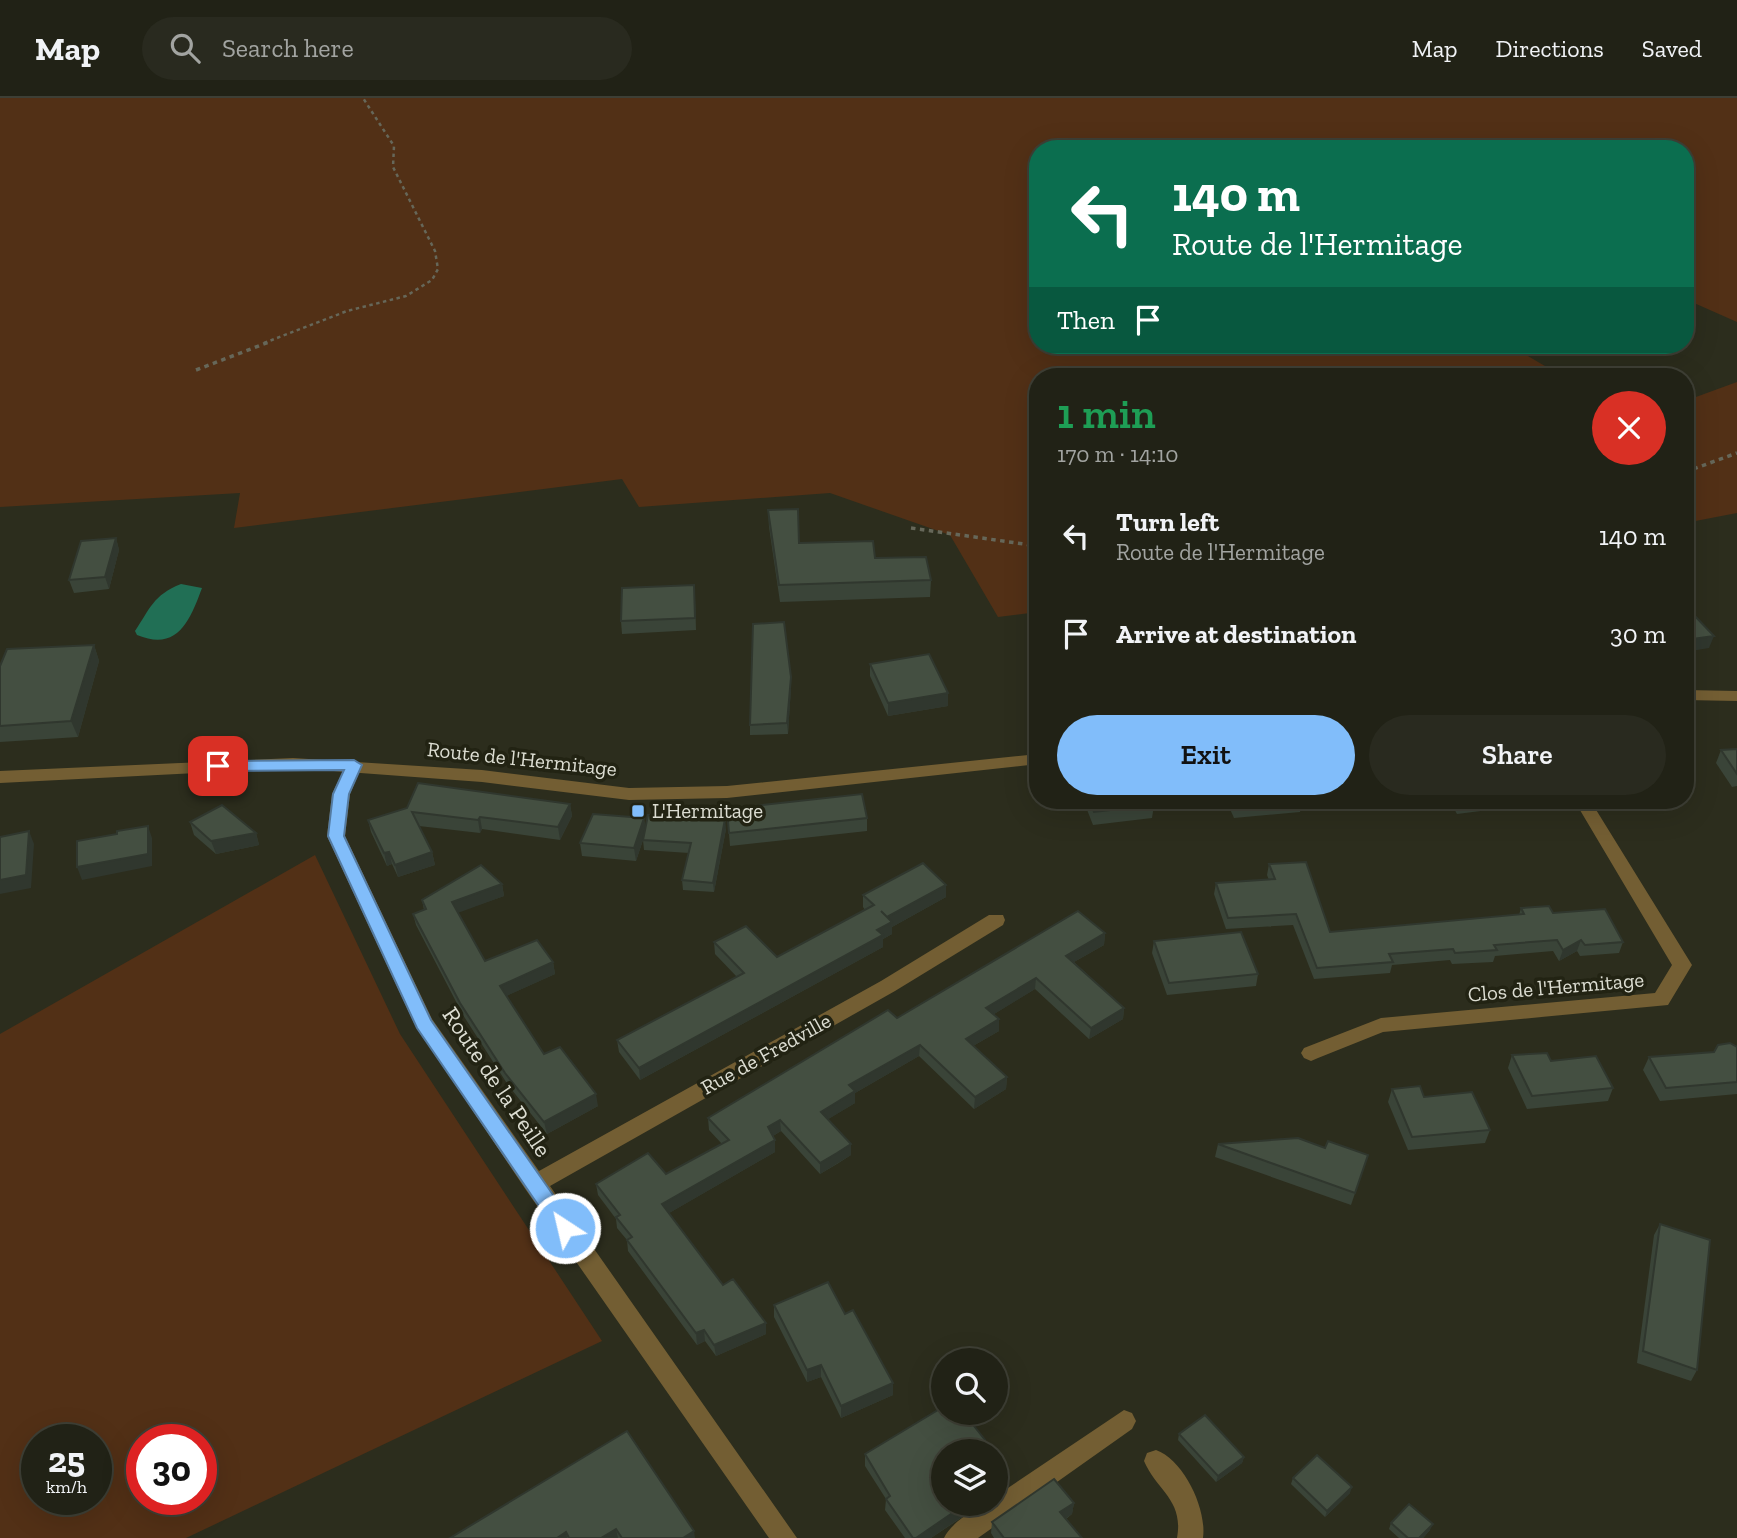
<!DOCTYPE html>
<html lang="en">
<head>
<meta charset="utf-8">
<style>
	:root { --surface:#212216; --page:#292a1f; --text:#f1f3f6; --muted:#a2a4a1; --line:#3e3f35; --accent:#81bdfa }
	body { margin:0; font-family:"Zilla Slab",serif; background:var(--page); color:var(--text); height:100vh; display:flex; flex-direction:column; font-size:26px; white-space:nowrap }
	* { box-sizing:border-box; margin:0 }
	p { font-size:23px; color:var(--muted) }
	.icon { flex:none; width:38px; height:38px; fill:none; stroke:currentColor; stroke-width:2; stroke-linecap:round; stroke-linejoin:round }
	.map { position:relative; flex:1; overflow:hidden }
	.details { position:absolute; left:1029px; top:270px; width:665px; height:441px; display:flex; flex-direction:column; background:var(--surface); border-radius:28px; box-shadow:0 7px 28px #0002,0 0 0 2px var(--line) }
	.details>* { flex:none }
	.top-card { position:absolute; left:1029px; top:42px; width:665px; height:214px; border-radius:28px; box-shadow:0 7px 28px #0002,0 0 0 2px var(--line); background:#0b6e4f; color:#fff; overflow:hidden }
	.controls { position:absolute; left:931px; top:1250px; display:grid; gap:14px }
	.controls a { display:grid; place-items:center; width:77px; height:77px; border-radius:50%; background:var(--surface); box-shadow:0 7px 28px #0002,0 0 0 2px var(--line); font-size:35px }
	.speed { position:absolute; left:21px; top:1326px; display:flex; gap:14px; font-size:35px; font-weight:700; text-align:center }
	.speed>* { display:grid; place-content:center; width:91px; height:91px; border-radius:50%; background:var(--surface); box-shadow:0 7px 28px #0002,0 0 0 2px var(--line); line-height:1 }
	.speed small { font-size:18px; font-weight:400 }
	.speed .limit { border:10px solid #d22; background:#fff; color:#111 }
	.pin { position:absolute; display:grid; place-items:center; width:60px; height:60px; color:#fff; margin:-30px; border-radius:14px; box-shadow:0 4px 10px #0006 }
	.me { position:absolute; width:77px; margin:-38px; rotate:325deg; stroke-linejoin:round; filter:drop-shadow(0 0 5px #0008) }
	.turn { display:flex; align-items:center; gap:24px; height:147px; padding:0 28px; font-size:32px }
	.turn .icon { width:91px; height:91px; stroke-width:2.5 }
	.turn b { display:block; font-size:49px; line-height:60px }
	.then { display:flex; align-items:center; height:66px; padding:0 28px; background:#0003; gap:14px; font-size:26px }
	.round { display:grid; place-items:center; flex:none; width:74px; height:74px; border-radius:37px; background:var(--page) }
	.headline { display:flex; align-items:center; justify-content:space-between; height:119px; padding:0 28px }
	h1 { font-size:42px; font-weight:600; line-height:52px; color:#1e9e55 }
	.action { display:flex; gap:14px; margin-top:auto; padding:14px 28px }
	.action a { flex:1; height:80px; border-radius:42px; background:var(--accent); color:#111; font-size:28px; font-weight:600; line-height:80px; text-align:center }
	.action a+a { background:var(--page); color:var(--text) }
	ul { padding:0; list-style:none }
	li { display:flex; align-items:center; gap:21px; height:98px; padding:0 28px }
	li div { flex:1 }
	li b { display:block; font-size:26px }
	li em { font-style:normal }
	header { display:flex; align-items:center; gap:42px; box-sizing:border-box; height:98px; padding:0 35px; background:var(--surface); border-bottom:2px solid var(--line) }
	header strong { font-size:33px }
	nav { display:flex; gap:38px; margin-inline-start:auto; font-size:24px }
	.search { width:490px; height:63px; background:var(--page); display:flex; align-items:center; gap:18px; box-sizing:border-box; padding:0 24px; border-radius:38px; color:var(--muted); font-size:26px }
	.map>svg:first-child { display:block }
	.green { fill:#523016; fill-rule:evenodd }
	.water { fill:#216f55 }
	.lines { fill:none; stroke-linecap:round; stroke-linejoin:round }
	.path-far1 { stroke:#666759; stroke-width:2.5; stroke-dasharray:3.5 3.5; stroke-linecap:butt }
	.path { stroke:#666759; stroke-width:3.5; stroke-dasharray:4.5 4.5; stroke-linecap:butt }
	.service { fill:#735e33; fill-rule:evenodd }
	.minor { fill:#735e33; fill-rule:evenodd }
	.tertiary { fill:#735e33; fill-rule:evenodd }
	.wall { fill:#3a4438 }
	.shaded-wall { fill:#30372e }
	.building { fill:#444f41; stroke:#30372e; stroke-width:2 }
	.route { fill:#81bdfa; stroke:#547ba2; stroke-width:2 }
	.poi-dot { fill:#81bdfa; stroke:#222313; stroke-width:2.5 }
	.labels { text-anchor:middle; stroke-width:7; stroke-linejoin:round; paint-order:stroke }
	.street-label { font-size:21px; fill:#dcddd2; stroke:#222313 }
	.poi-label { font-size:21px; fill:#dcddd2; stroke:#222313; text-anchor:start }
	.near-street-label { font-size:24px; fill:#dcddd2; stroke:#222313 }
</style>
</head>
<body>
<header>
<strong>Map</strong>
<div class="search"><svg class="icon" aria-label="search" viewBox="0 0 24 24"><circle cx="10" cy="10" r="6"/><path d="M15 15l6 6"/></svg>Search here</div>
<nav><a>Map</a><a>Directions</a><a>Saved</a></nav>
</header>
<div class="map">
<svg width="1737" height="1440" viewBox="0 0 1737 1440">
	<rect width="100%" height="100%" fill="#2c2d1d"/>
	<g class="green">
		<polygon points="0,0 1737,0 1737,224 1685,201 1685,51 1038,51 1038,247 1509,247 1562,278 1038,278 1038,514 998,519 950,437 830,395 639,409 622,381 234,430 240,395 0,409"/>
		<polygon points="1737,284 1737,415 1685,425 1685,303"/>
		<path d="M315 757 400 936 602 1243 186 1440H0V936ZM96 1342V1402H37V1342ZM201 1342V1402H142V1342Z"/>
	</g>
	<path class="water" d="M181 486 202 490C190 522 178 554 137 537L135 533C150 511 153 497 181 486Z"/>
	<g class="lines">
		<polyline class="path-far1" points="264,245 347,213 406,198 432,182 438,171 435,153 393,69 394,48 363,0"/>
		<g class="path">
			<polyline points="196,272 269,244"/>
			<polyline points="1685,374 1737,355"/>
			<polyline points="911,430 1038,448"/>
		</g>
		<g class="service">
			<path d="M1124 1312 1132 1315 1136 1323 1132 1331 978 1440H944C951 1425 979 1405 996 1405V1398Z"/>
			<path d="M1156 1352C1184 1362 1207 1411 1203 1440H1177C1184 1402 1157 1393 1144 1363L1147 1355Z"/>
		</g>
		<g class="minor">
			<polygon points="354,662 362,667 350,696 345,738 432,921 539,1073 881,883 989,817 1003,817 1005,822 1003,827 895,893 550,1088 797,1440 769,1440 526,1092 414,925 327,738 332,696 346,667"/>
			<polygon points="1574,702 1590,702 1692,867 1668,907 1383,934 1318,960 1311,963 1304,960 1301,955 1304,950 1381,920 1655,895 1672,867"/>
		</g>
		<g class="tertiary">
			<polygon points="1685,592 1737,593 1737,603 1685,602"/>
			<polygon points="1038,656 1038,666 727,700 629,702 482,684 293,670 0,685 0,673 293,660 482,672 629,690 727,688"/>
		</g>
	</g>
	<g class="wall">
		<polygon points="768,412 799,445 875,460 931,482 930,499 780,504 769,429"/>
		<polygon points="116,440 119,452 109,491 74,495 69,482"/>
		<polygon points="695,499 696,532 622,536 621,523"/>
		<polygon points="94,547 99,563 78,639 0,644 0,568"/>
		<polygon points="870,566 948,608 888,618 870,578"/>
		<polygon points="791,579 791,589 788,636 750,637 750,627"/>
		<polygon points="1737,651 1737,688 1732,689 1716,665 1721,652"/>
		<polygon points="1085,702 1151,702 1154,707 1152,720 1093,727 1084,704"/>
		<polygon points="1226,702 1303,702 1300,714 1234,720"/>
		<polygon points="1335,702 1406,702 1405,707 1341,713"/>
		<polygon points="1449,702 1522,702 1520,708 1457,716"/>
		<polygon points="570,706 572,718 560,742 482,731 480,735 419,728 432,754 435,767 398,779 392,766 387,768 371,734 368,722 407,710"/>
		<polygon points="727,711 867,720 867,733 730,748"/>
		<polygon points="644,720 645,729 726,731 714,794 683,792 682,782 689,755 644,752 643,742 636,763 582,758 580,745"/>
		<polygon points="190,724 256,735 259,747 216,756 194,737"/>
		<polygon points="1269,766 1330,834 1519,817 1521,810 1553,815 1623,844 1619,855 1580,858 1577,853 1559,863 1553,853 1495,858 1493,864 1452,866 1450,862 1392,867 1390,875 1314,881 1293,827 1226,831 1214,796 1216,785 1269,782 1267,777"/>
		<polygon points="502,786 504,798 458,814 485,863 553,864 555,876 506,898 544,956 598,1008 547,1036 508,987 463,917 416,827 413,816 424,812 422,802"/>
		<polygon points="946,787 946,799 892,829 892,836 883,841 883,849 640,982 619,954 617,942 737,879 715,856 714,844 777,859 865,812 863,809 863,797"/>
		<polygon points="1105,835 1104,847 1074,864 1124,910 1123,921 1089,941 1035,891 994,916 999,921 999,933 973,948 1007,979 1006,991 974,1011 919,958 855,995 855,1005 828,1021 851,1046 851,1057 837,1066 820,1076 781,1033 773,1038 775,1042 775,1054 669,1115 723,1187 766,1225 766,1236 716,1258 705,1243 697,1247 628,1153 627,1142 617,1130 616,1121 598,1097 596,1086 666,1076 722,1046 709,1032 708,1020 897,920"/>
		<polygon points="1154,843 1258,876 1256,888 1167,897 1152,855"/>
		<polygon points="1737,949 1737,996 1660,1003 1643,972 1649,959 1714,954"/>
		<polygon points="1512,957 1551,963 1613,990 1608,1003 1527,1011 1508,970"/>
		<polygon points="1392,991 1424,999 1490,1032 1485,1045 1408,1052 1388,1004"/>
		<polygon points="1218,1046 1364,1069 1351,1107 1215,1059"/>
		<polygon points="1660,1126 1697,1272 1691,1283 1637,1265 1654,1137"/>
		<polygon points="774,1207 845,1216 893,1285 893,1297 841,1320 821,1279 807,1284 774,1219"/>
		<polygon points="627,1333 695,1440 450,1440"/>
		<polygon points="1179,1336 1244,1359 1242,1365 1216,1384 1178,1342"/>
		<polygon points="985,1342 984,1353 943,1353 943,1405 982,1406 931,1440 905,1440 885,1412 886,1401 865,1368 865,1356"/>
		<polygon points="1293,1380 1350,1395 1325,1419 1291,1386"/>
		<polygon points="1074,1405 1072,1416 1066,1421 1082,1440 994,1440 991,1435 992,1424"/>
		<polygon points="1391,1425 1430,1432 1423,1440 1399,1440 1389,1431"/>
	</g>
	<g class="shaded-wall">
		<polygon points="116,440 119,452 109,491 105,479"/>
		<polygon points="1714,538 1709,550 1685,554 1685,542"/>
		<polygon points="94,547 99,563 78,639 71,623"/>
		<polygon points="791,579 791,589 788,636 787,625"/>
		<polygon points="948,595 948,608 888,618 888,605"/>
		<polygon points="570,706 572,718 560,742 558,729"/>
		<polygon points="480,719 482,731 480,735 478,722"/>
		<polygon points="644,720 646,733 636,763 634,750"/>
		<polygon points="725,721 726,731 714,794 713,785"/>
		<polygon points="148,728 152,740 152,768 82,782 77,769"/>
		<polygon points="29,733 34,746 31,790 0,796 0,782"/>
		<polygon points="256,735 259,747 216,756 211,743"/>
		<polygon points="389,754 392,766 387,768 384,755"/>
		<polygon points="432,754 435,767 398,779 395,767"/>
		<polygon points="502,786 504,798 455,816 452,804"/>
		<polygon points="946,787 946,799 892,829 892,836 883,841 883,849 640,982 639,970 877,832 887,819"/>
		<polygon points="1105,835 1104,847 1065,869 1066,858"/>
		<polygon points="1581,842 1577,853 1559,863 1563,852"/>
		<polygon points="553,864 555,876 502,900 500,888"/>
		<polygon points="1036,880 1035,891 986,921 986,910"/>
		<polygon points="1124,910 1123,921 1089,941 1091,930"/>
		<polygon points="999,921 999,933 966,952 966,941"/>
		<polygon points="920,947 919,958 855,995 855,1005 822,1025 821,1014 849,987"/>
		<polygon points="1007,979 1006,991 974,1011 975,999"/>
		<polygon points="596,996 598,1008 547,1036 544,1024"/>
		<polygon points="780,1022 781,1033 768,1041 768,1029"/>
		<polygon points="775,1042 775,1054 664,1118 662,1106"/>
		<polygon points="851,1046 851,1057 820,1076 820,1065"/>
		<polygon points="766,1225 766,1236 716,1258 714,1247"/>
		<polygon points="704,1232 705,1243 697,1247 696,1235"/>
		<polygon points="821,1267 821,1279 807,1284 807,1272"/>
		<polygon points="893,1285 893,1297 841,1320 841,1308"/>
		<polygon points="985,1342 984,1353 968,1353"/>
		<polygon points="1244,1359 1242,1365 1216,1384 1218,1378"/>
		<polygon points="1352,1389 1350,1395 1325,1419 1327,1413"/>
		<polygon points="967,1405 982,1405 931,1440 916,1440"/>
		<polygon points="1074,1405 1072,1416 1059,1425 1060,1414"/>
		<polygon points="1433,1426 1430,1432 1423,1440 1419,1440"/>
		<polygon points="616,1431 618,1440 601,1440"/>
		<polygon points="694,1433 695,1440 683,1440"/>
		<polygon points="566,1434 567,1440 557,1440"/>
	</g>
	<g class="building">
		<polygon points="798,411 799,445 873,443 875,460 926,459 931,482 779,487 768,412"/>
		<polygon points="116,440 105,479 69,482 81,443"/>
		<polygon points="694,487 695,520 621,523 622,490"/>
		<polygon points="1692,515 1714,538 1685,542 1685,516"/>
		<polygon points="784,524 791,579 787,625 750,627 753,526"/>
		<polygon points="94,547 71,623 0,628 0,568 7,551"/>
		<polygon points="929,556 948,595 888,605 870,566"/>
		<polygon points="1737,651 1737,676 1721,652"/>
		<polygon points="418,685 570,706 558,729 480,719 478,722 412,714 432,754 395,767 389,754 384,755 368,722 407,710"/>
		<polygon points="862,696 867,720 729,735 727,711"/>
		<polygon points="1090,702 1151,702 1154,707 1094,714"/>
		<polygon points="1233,702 1298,702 1236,708"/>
		<polygon points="1458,702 1485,702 1460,705"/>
		<polygon points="222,707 256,735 211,743 190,724"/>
		<polygon points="593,716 644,720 634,750 580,745"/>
		<polygon points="648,717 725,721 713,785 682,782 691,745 643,742"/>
		<polygon points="148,728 148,756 77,769 77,743 117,736 117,733"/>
		<polygon points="29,733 26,777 0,782 0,739"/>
		<polygon points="1306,764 1330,834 1524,816 1521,810 1549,808 1553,815 1605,811 1623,844 1585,847 1581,842 1563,852 1557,842 1494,847 1497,852 1455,855 1453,851 1389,856 1393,864 1317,870 1296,816 1228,820 1216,785 1275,781 1269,766"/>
		<polygon points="923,765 946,787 887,819 881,813 892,824 877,832 883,837 639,970 617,942 744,875 714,844 746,828 777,859 874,807 863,797"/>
		<polygon points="481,767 502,786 452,804 485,863 537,842 553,864 500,888 544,956 560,949 596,996 544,1024 505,975 460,905 413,816 426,811 422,802"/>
		<polygon points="1078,813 1105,835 1066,858 1124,910 1091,930 1036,880 986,910 999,921 966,941 1007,979 975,999 920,947 849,987 855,993 821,1014 851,1046 837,1055 820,1065 780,1022 768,1029 775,1042 662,1106 723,1187 733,1181 766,1225 714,1247 704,1232 696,1235 627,1142 632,1139 616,1119 620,1117 596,1086 648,1055 666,1076 729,1042 708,1020 888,912 897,920"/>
		<polygon points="1241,834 1258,876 1169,885 1154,843"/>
		<polygon points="1730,945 1737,949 1737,984 1666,990 1649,959 1714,954 1718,947"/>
		<polygon points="1547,955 1551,963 1596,958 1613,990 1532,998 1512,957"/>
		<polygon points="1420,988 1424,999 1472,994 1490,1032 1412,1039 1392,991"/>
		<polygon points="1298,1040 1325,1050 1328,1043 1368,1057 1355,1095 1218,1046"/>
		<polygon points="1660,1126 1710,1142 1697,1272 1643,1253"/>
		<polygon points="828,1184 845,1216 853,1212 893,1285 841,1308 821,1267 807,1272 774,1207"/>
		<polygon points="943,1309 943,1314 963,1314 985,1342 968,1353 943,1353 943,1405 967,1405 916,1440 913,1440 886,1401 890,1398 865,1356"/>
		<polygon points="1205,1317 1244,1359 1218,1378 1179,1336"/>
		<polygon points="627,1333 694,1433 683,1440 622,1440 616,1431 601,1440 569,1440 566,1434 557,1440 450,1440"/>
		<polygon points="1317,1357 1352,1389 1327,1413 1293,1380"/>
		<polygon points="1054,1381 1074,1405 1060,1414 1082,1440 1004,1440 992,1424"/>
		<polygon points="1409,1406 1433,1426 1419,1440 1408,1440 1391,1425"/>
	</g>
	<polygon class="route" points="354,662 362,667 349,696 344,738 431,922 572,1124 575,1130 572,1136 558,1136 417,930 328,738 333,696 344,672 218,673 210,668 218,663"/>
	<rect class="poi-dot" x="631" y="706" width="14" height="14" rx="3.5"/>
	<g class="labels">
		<g class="street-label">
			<text transform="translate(522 661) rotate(6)" y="7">Route de l'Hermitage</text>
			<text transform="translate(1556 889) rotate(-5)" y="7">Clos de l'Hermitage</text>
			<text transform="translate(766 956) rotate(-29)" y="7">Rue de Fredville</text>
		</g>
		<g class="poi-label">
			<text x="652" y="720">L'Hermitage</text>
		</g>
		<g class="near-street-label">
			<text transform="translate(497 984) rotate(56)" y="8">Route de la Peille</text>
		</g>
	</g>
</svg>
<div class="controls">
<a><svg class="icon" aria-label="search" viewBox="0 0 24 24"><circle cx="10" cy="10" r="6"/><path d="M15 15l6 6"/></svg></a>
<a><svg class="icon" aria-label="layers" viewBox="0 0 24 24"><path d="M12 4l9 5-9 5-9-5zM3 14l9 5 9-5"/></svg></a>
</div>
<div class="speed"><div>25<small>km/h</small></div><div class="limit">30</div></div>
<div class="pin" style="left:218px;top:668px;background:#d93025"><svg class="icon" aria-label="arrive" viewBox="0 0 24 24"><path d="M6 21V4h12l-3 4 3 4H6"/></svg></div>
<svg class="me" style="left:565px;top:1130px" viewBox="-20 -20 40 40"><circle r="17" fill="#81bdfa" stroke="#fff" stroke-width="3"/><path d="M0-11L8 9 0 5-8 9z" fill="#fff"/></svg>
<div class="top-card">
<div class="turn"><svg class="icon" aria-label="left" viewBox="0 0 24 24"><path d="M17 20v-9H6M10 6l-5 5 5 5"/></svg><div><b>140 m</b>Route de l'Hermitage</div></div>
<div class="then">Then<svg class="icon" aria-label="arrive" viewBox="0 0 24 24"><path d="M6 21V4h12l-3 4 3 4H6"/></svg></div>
</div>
<section class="details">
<div class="headline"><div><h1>1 min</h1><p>170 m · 14:10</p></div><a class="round" style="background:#d93025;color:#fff"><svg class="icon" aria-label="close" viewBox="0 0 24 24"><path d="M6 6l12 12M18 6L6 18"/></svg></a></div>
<ul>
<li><svg class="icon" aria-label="left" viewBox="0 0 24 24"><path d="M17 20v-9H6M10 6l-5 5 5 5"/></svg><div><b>Turn left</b><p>Route de l'Hermitage</p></div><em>140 m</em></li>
<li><svg class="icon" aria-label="arrive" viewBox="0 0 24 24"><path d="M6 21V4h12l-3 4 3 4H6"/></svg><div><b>Arrive at destination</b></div><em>30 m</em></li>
</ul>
<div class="action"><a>Exit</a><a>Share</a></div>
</section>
</div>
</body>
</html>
